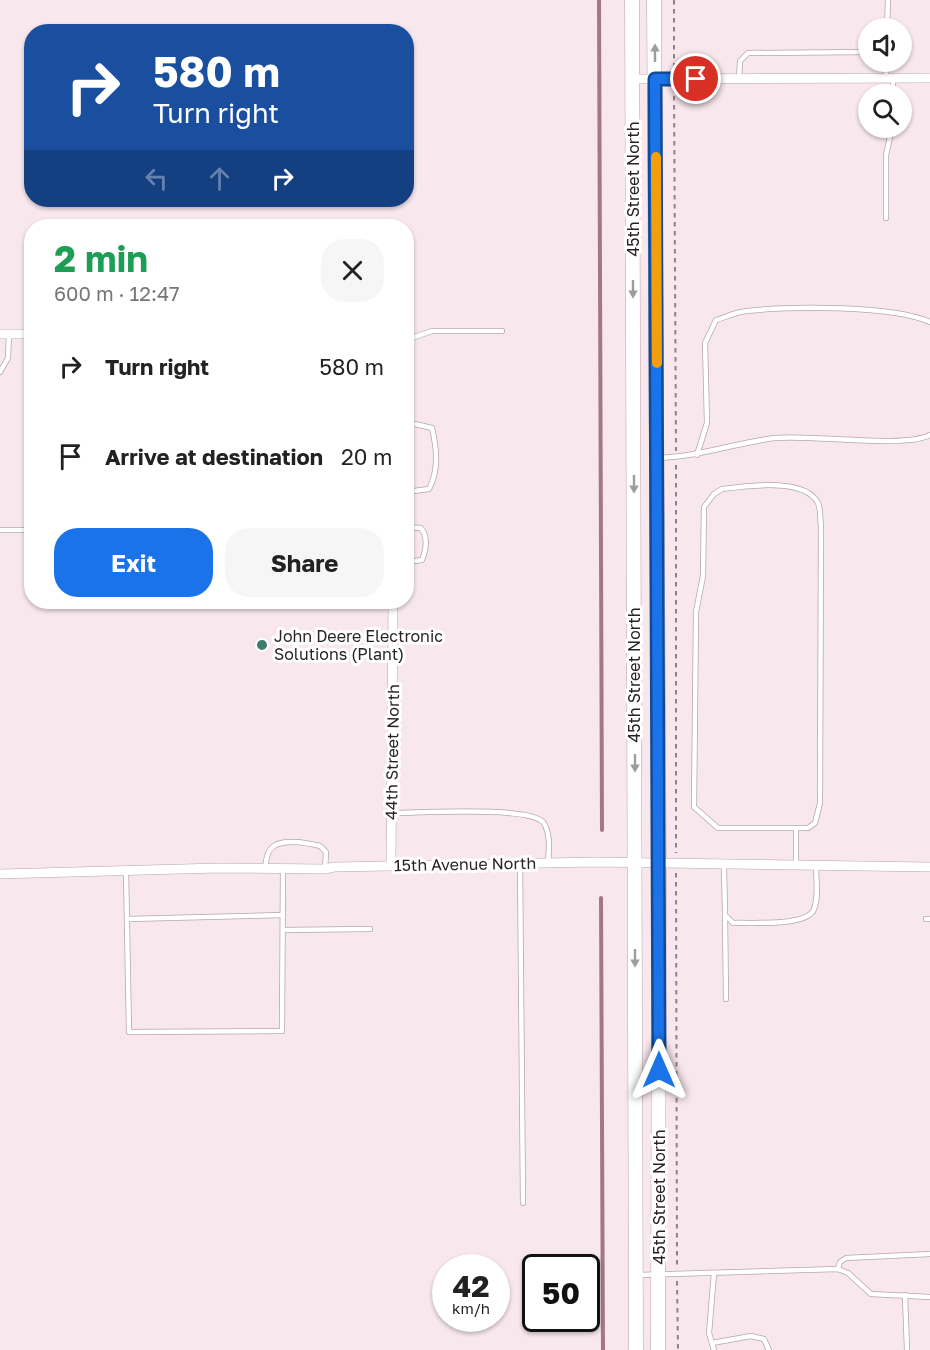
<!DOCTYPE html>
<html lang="en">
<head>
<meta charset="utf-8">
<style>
	:root { --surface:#fff; --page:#f6f6f6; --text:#222; --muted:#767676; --accent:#1a73e8 }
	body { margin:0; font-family:"Golos Text",sans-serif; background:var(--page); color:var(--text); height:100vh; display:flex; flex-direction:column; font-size:22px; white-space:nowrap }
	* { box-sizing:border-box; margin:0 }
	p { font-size:20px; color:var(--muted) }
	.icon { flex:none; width:33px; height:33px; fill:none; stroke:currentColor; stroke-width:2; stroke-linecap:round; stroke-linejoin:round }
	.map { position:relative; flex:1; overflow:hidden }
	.drawer { position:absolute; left:24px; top:219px; width:390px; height:390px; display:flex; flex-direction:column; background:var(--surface); border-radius:24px; box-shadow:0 2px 4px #0004 }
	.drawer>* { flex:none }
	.top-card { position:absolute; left:24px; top:24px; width:390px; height:183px; border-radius:24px; box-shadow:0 2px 4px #0004; background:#1a4fa0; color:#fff; overflow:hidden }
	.controls { position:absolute; left:858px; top:18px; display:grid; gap:12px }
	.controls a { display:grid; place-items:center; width:54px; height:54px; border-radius:50%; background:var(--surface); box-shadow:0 2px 4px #0004; font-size:30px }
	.speed { position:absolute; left:432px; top:1254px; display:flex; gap:12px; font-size:30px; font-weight:700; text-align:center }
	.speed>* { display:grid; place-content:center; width:78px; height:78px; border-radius:50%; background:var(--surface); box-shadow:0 2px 4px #0004; line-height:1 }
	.speed small { font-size:15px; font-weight:400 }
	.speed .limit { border:3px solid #111; border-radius:9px; background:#fff; color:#111 }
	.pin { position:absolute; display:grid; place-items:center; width:51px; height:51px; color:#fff; margin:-26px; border:3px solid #fff; border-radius:50%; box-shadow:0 2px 6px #0007 }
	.me { position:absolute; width:66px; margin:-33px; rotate:0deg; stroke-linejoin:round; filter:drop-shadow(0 0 4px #0008) }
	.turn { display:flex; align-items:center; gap:21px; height:126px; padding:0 30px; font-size:27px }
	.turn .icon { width:78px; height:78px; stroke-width:2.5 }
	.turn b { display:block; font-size:42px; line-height:51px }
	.lanes { display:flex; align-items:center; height:57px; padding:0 30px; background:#0003; justify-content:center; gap:30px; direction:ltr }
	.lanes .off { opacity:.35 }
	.round { display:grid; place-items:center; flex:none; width:63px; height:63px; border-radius:24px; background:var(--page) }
	.overview { display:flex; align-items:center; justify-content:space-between; height:102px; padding:0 30px }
	h1 { font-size:36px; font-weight:700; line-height:45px; color:#1e9e55 }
	.action { display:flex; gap:12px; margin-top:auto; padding:12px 30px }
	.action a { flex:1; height:69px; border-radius:24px; background:var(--accent); color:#fff; font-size:24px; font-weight:700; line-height:69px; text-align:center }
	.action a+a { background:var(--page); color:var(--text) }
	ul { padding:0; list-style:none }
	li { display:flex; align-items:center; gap:18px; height:90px; padding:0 30px }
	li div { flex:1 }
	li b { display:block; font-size:22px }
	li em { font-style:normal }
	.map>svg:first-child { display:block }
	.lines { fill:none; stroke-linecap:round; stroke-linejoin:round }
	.stream { stroke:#a27889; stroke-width:4 }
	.service-casing { stroke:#b6a6ac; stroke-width:6 }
	.minor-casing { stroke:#b6a6ac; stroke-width:10 }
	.secondary-casing { stroke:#b6a6ac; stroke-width:15 }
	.path { stroke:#8f8387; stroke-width:2; stroke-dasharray:4.5 4.5; stroke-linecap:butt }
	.service { stroke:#fff; stroke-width:4.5 }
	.minor { stroke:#fff; stroke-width:9 }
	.secondary { stroke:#fff; stroke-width:14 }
	.oneway { fill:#9f9c9d }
	.route-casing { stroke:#114b97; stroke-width:15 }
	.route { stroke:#1a73e8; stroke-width:10 }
	.slow { stroke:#f59e0b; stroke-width:10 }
	.poi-dot { fill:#3e7d6b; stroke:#fff; stroke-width:2 }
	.labels { text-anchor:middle; stroke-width:6; stroke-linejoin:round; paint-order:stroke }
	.street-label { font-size:16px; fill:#292325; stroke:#fff }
	.poi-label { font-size:16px; fill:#292325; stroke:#fff; text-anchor:start }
</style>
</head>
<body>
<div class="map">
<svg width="930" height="1350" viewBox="0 0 930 1350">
	<rect width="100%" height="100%" fill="#f8e7ed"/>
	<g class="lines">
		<g class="stream">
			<polyline points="599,0 602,830"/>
			<polyline points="601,898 603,1350"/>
		</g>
		<defs>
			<g id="service">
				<polyline points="887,28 888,0"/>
				<polyline points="886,78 886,62"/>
				<polyline points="739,79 740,61 748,53 868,52"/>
				<polyline points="893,94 893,78"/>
				<polyline points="886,218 886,155 892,128"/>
				<polyline points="406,340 432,331 502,331"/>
				<polyline points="0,372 8,358 9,334"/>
				<path d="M406 422 432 428C437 449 439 470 429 489L406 492"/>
				<path d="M697 455 707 423 705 343 716 320C726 317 736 312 747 311 791 306 891 305 930 322"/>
				<path d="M658 458C698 457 735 443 775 438 813 434 901 449 930 435"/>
				<path d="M406 527 421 528C428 537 426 550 422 560L406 562"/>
				<polyline points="0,530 32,530"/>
				<path d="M392 813C418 813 529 806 543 822 551 833 549 850 548 863"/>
				<polyline points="520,863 523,1203"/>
				<path d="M724 865 725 915 733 923C750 922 808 927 814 909 819 897 816 879 816 866"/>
				<path d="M796 866V828H718L694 807 696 612 703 576 704 507 714 494 722 489C745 486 805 477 818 503 821 509 820 520 821 527L820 803 815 823 808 828H796"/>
				<path d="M265 869C266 863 266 855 270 850 278 837 308 843 320 846L326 852 325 869"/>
				<polyline points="126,871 129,1032 282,1031 283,868"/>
				<polyline points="725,915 726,999"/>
				<polyline points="128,919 282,915"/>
				<polyline points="926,919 930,919"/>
				<polyline points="283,930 370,929"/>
				<polyline points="838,1269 840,1262 846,1258 930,1254"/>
				<polyline points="714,1273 709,1333 714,1350"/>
				<polyline points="638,1275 838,1269 848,1273 871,1294 930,1297"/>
				<polyline points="905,1295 907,1350"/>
				<polyline points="712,1343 751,1336 764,1339 769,1350"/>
			</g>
			<g id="minor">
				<polyline points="633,79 930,78"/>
				<polyline points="0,334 32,334"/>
				<polyline points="391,865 393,602"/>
				<polyline points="0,874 218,868 325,869 334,867 596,862 930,867"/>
			</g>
			<g id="secondary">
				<polyline points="632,0 636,1350"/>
				<polyline points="654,0 659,864 658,1350"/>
			</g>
		</defs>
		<use href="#service" class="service-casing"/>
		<use href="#minor" class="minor-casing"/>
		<use href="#secondary" class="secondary-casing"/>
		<g class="path">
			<polyline points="674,0 674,70"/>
			<polyline points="674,87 676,451"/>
			<polyline points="676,465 676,853"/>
			<polyline points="676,873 677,1266"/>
			<polyline points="677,1281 678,1350"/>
		</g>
		<use href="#service" class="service"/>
		<use href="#minor" class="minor"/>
		<use href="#secondary" class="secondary"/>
	</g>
	<defs><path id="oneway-solid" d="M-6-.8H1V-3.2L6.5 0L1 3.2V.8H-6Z" transform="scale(1.5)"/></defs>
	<g class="oneway">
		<use href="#oneway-solid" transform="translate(655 53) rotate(-90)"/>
		<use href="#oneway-solid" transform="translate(633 289) rotate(90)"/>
		<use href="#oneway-solid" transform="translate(634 484) rotate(90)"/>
		<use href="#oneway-solid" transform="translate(635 763) rotate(90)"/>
		<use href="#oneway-solid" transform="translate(635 958) rotate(90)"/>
	</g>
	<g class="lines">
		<defs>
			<polyline id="route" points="659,1070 655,79 696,79"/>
		</defs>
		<use href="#route" class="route-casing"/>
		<use href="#route" class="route"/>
		<polyline class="slow" points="656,157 657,363"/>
	</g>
	<circle class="poi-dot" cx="262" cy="645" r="6"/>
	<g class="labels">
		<g class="street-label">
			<text transform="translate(633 189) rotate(-90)" y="6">45th Street North</text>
			<text transform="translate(634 675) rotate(-90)" y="6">45th Street North</text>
			<text transform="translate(392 752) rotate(-89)" y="6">44th Street North</text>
			<text transform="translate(465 864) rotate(-1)" y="6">15th Avenue North</text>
			<text transform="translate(659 1197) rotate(-90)" y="6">45th Street North</text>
		</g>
		<g class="poi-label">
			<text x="274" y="642">John Deere Electronic<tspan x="274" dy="18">Solutions (Plant)</tspan></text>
		</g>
	</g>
</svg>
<div class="controls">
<a><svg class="icon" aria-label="sound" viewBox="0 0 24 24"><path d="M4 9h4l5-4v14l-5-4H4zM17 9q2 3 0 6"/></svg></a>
<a><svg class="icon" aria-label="search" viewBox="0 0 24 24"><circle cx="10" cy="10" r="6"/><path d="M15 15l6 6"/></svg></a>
</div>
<div class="speed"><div>42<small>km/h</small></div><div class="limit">50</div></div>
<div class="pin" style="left:696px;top:79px;background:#d93025"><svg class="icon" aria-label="arrive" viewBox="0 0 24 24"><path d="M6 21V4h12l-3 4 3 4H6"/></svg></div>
<svg class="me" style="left:659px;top:1070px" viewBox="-20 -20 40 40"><path d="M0-17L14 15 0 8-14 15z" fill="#1a73e8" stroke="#fff" stroke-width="4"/></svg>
<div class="top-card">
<div class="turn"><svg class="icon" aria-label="right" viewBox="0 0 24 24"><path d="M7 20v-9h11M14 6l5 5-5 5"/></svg><div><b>580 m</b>Turn right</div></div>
<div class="lanes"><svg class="icon off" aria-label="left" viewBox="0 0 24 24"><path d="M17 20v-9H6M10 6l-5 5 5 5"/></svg><svg class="icon off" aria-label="ahead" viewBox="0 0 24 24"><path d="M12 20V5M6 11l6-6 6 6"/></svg><svg class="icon" aria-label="right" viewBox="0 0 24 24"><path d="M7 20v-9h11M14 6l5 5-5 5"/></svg></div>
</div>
<section class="drawer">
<div class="overview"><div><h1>2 min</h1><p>600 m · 12:47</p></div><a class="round"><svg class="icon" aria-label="close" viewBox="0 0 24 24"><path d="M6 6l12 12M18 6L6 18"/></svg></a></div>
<ul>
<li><svg class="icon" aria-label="right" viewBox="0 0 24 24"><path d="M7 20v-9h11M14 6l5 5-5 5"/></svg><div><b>Turn right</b></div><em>580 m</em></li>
<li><svg class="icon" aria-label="arrive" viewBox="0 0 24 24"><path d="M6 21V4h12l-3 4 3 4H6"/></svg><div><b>Arrive at destination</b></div><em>20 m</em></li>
</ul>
<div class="action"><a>Exit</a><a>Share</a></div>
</section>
</div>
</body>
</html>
